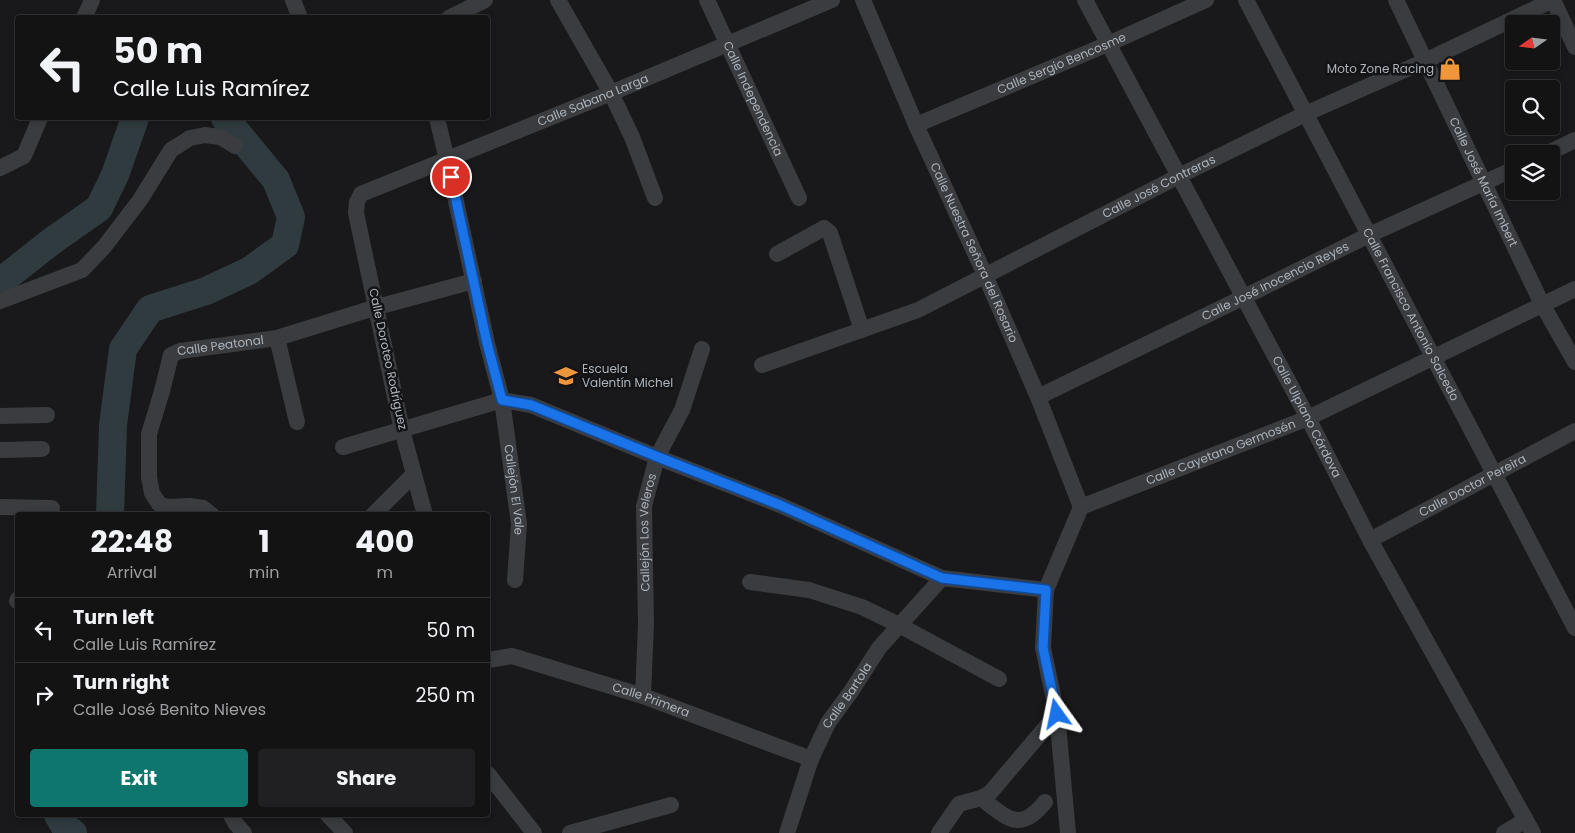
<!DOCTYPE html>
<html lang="en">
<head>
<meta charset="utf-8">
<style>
	:root { --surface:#131314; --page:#202022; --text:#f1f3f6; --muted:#9d9ea0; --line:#323234; --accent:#0f766e }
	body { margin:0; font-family:Poppins,sans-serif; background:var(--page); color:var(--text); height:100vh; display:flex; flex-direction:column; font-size:19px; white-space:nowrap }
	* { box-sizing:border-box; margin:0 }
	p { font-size:16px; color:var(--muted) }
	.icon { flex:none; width:28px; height:28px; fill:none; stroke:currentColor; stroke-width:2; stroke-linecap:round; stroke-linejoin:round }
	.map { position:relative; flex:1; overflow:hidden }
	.panel { position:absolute; left:15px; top:512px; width:475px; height:305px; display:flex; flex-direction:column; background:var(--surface); border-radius:5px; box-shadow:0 2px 8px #0003,0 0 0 1px var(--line) }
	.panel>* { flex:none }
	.guide { position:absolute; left:15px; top:15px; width:475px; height:105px; border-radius:5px; box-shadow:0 2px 8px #0003,0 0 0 1px var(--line); background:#131314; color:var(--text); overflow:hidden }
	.needle { width:32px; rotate:256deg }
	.fabs { position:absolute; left:1505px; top:15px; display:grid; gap:10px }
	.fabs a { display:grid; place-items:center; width:55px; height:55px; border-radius:5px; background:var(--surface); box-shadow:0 2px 8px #0003,0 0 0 1px var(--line); font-size:25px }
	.pin { position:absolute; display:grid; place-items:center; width:42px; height:42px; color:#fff; margin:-21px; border:2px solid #fff; border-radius:50%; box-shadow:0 1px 5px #0007 }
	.me { position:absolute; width:55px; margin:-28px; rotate:348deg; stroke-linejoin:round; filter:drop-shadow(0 0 4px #0008) }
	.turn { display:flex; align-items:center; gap:18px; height:105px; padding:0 15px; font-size:22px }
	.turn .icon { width:65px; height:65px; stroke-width:2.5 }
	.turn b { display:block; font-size:35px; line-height:42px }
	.eta { display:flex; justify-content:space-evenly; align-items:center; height:85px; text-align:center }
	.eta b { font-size:30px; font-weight:700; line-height:35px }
	.button { display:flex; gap:10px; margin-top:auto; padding:10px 15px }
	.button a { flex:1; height:58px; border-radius:5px; background:var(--accent); color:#fff; font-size:20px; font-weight:700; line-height:58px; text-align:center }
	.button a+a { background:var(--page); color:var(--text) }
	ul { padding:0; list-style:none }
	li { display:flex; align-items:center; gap:15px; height:65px; padding:0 15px; border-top:1px solid var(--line) }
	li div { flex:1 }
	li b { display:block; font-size:19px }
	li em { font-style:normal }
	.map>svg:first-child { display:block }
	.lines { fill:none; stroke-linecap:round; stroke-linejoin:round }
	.river { stroke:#2f3b3f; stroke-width:28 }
	.minor { stroke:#3a3c40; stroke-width:16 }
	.route-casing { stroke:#114b97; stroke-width:12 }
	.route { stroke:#1a73e8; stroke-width:9 }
	.labels { text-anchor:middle; stroke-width:5; stroke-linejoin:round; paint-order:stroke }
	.street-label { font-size:12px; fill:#acb3bb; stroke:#141416 }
	.poi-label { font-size:12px; fill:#acb3bb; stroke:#141416; text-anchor:end }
</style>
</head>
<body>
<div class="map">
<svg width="1575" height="833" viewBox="0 0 1575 833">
	<rect width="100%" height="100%" fill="#19191b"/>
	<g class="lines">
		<g class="river">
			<polyline points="0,282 52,241 99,208 115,175 135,118"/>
			<polyline points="110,515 113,425 123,349 150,309 206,291 249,271 285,245 291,217 276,180 225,118"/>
			<polyline points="58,815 65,827 73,833"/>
		</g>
		<g class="minor">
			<polyline points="293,0 300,18"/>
			<polyline points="558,0 611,93 632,137 655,198"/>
			<path id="s1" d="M707 0 799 198"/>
			<path id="s2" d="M863 0 916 125 985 275 1038 397 1081 507"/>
			<path id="s3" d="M1085 0 1308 418 1370 540 1533 833"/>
			<path id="s4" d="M1246 0 1575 628"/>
			<path id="s5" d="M1396 0 1542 304 1575 362"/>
			<polyline points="1553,0 1575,47"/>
			<polyline points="84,18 92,0"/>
			<polyline points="449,18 485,0"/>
			<path id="s6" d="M437 118 447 160 487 343 502 400 519 524 515 580"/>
			<path id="s7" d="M916 125 1108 44 1206 0"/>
			<polyline points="1546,154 1575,140"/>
			<polyline points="0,168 24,156 40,118"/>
			<polyline points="777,254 824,228 830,233 862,330"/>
			<polyline points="0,301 82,270 104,247 140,200 171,150 190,138 205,135 220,137 235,146"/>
			<polyline points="277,338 297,422"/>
			<path id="s8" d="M762 365 918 310 1179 176 1305 114 1425 61 1553 0"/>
			<path id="s9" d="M1038 397 1244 297 1369 235 1514 169"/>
			<polyline points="0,416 47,415"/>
			<polyline points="343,447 502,400 531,405 657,457 780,505 942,578 1046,590"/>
			<polyline points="0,450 42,449"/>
			<polyline points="0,507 52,508"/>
			<path id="s10" d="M1081 507 1308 418 1575 289"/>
			<path id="s11" d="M212 515 203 508 190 506 168 507 159 504 152 493 149 477V434L162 391 171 355 180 351 277 338 377 307 474 281"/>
			<polyline points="373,515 414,474"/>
			<path id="s12" d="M425 515 402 430 356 213 357 202 361 194 611 93 832 0"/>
			<path id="s13" d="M1370 540 1575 431"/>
			<polyline points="750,582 809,590 862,607 899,625 999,679"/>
			<polyline points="17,601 18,599"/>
			<path id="s14" d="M488 660 512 656 643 696 811 759"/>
			<path id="s15" d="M643 696 646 624 644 506 657 457 682 410 702 349"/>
			<polyline points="488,774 534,833"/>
			<path d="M981 798C1008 819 1020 833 1045 802"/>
			<polyline points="231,815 236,824 244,833"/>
			<polyline points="328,815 345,833"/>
			<polyline points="570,833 671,805"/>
			<path id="s16" d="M787 833 811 759 828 723 852 690 879 648 942 578"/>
			<polyline points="939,833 959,804 981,798 990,793 1057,714"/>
			<polyline points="1068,833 1057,714 1043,648 1046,590 1081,507"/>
			<polyline points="1504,833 1526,820"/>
		</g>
	</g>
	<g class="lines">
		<defs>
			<polyline id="route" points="451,177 487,343 502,400 531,405 658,457 780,505 942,578 1046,590 1043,648 1057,714"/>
		</defs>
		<use href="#route" class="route-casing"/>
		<use href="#route" class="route"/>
	</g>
	<defs>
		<symbol id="shop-bare" viewBox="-9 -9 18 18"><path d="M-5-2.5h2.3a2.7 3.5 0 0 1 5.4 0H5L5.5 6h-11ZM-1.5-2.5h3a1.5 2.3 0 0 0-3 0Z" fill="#ef963d" stroke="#141416" stroke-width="2.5" paint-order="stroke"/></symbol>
		<symbol id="school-bare" viewBox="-9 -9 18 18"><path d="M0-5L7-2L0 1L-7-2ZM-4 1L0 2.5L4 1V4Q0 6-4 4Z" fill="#ef963d" stroke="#141416" stroke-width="2.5" paint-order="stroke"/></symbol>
	</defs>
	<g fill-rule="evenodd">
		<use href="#shop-bare" x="1434" y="53" width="32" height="32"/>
		<use href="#school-bare" x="550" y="360" width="32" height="32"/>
	</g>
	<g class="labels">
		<g class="street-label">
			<text dy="4" stroke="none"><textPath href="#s7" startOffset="158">Calle Sergio Bencosme</textPath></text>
			<text dy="4" stroke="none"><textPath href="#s1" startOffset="109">Calle Independencia</textPath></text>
			<text dy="4" stroke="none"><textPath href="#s12" startOffset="580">Calle Sabana Larga</textPath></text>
			<text dy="4" stroke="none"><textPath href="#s5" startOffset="202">Calle José María Imbert</textPath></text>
			<text dy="4" stroke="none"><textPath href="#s8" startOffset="436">Calle José Contreras</textPath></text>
			<text dy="4" stroke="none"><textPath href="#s2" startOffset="276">Calle Nuestra Señora del Rosario</textPath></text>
			<text dy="4" stroke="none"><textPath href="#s9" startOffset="264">Calle José Inocencio Reyes</textPath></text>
			<text dy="4" stroke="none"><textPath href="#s4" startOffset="355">Calle Francisco Antonio Salcedo</textPath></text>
			<text dy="4" stroke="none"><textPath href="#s11" startOffset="261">Calle Peatonal</textPath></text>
			<text transform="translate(388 359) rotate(78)" y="4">Calle Doroteo Rodríguez</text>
			<text dy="4" stroke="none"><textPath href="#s3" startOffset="472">Calle Ulpiano Córdova</textPath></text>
			<text dy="4" stroke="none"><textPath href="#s10" startOffset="150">Calle Cayetano Germosén</textPath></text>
			<text dy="4" stroke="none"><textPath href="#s13" startOffset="116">Calle Doctor Pereira</textPath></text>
			<text dy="4" stroke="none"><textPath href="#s6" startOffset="380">Callejón El Vale</textPath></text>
			<text dy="4" stroke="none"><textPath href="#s15" startOffset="164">Callejón Los Veleros</textPath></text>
			<text dy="4" stroke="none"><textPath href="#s16" startOffset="151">Calle Bartola</textPath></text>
			<text dy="4" stroke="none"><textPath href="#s14" startOffset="170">Calle Primera</textPath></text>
		</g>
		<g class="poi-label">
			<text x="1434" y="73">Moto Zone Racing</text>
			<text x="582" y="373" text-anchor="start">Escuela<tspan x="582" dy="14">Valentín Michel</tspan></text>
		</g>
	</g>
</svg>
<div class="fabs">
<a><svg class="needle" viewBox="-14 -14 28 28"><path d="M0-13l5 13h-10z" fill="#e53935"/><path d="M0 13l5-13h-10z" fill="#9d9ea0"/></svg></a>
<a><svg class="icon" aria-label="search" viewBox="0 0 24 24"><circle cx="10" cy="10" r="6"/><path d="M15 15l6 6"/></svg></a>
<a><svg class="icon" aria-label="layers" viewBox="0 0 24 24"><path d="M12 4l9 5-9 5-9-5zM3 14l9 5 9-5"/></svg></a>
</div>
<div class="pin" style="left:451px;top:177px;background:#d93025"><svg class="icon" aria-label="arrive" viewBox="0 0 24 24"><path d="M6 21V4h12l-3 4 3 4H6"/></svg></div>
<svg class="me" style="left:1057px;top:714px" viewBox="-20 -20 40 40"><path d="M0-17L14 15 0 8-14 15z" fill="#1a73e8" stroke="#fff" stroke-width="4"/></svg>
<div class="guide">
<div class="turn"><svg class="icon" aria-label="left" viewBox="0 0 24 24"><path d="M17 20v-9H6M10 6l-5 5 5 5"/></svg><div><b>50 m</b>Calle Luis Ramírez</div></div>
</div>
<section class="panel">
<div class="eta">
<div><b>22:48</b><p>Arrival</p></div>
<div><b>1</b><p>min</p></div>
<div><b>400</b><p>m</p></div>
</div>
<ul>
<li><svg class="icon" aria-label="left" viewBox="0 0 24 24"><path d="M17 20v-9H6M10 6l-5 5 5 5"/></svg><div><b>Turn left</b><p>Calle Luis Ramírez</p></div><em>50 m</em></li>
<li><svg class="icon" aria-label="right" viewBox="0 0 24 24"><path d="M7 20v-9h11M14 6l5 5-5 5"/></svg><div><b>Turn right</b><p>Calle José Benito Nieves</p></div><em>250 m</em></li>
</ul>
<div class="button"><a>Exit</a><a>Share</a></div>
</section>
</div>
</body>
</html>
